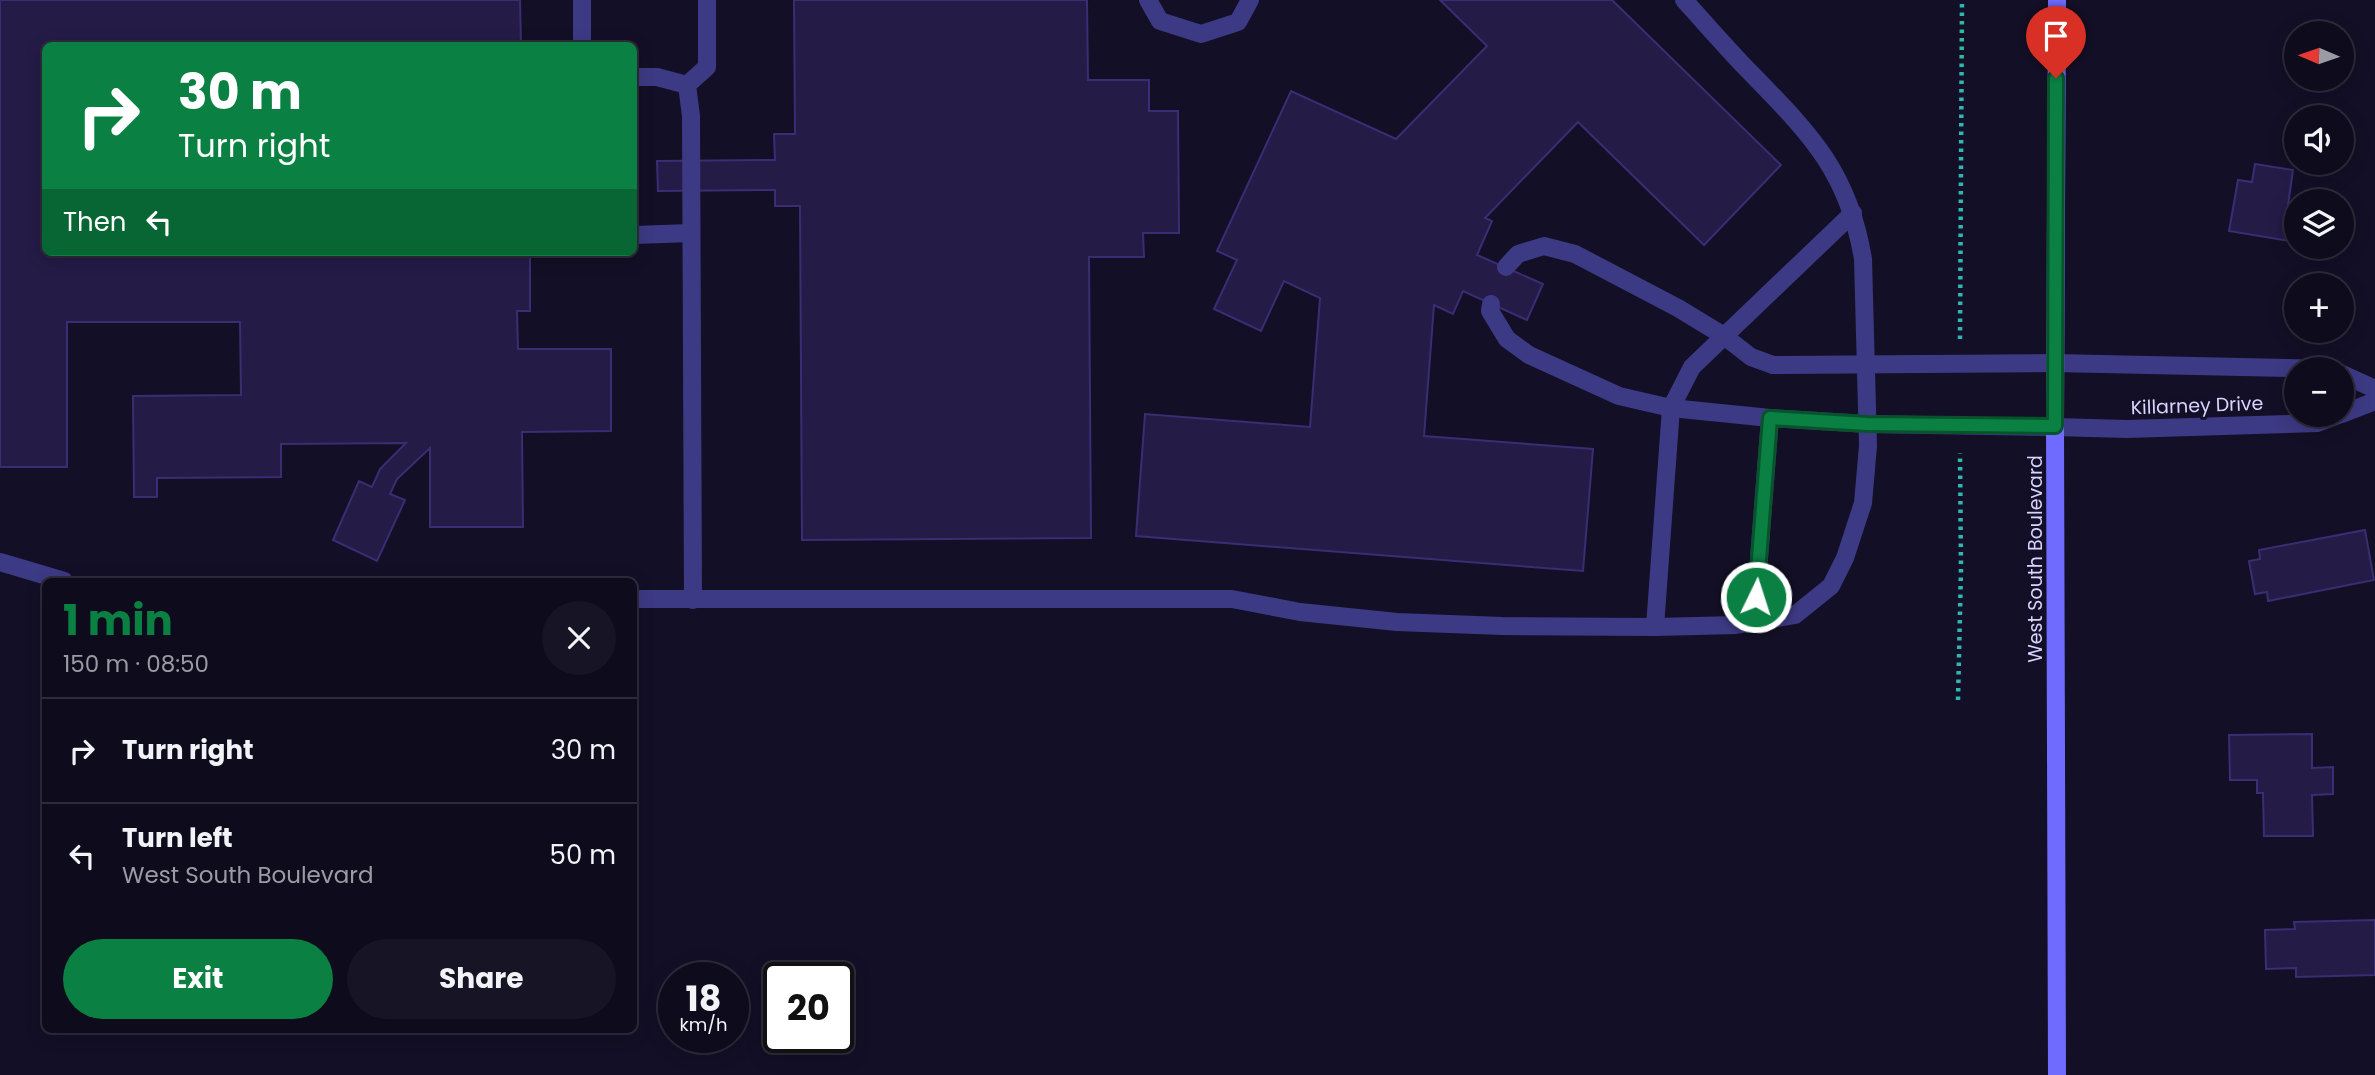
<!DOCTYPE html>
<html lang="en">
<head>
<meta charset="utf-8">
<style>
	:root { --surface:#0e0b1c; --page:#171425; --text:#f1f3f6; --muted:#9b9ba3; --line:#2e2b3b; --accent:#0b8043 }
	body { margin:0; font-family:Poppins,sans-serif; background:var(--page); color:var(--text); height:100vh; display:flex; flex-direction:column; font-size:26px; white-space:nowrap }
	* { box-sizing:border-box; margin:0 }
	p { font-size:23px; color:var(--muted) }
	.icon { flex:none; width:38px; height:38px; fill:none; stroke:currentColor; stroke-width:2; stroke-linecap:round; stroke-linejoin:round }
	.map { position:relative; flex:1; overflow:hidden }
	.panel { position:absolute; left:42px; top:578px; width:595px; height:455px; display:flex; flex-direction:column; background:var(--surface); border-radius:10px; box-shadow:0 4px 18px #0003,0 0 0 2px var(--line) }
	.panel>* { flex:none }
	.top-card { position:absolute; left:42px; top:42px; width:595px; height:214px; border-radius:10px; box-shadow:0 4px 18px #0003,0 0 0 2px var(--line); background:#0b8043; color:#fff; overflow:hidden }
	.needle { width:46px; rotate:272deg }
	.controls { position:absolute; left:2284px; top:21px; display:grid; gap:14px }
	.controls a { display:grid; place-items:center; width:70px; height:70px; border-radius:50%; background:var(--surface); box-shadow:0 4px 18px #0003,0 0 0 2px var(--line); font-size:35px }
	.speed { position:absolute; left:658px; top:962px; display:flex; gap:14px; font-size:35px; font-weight:700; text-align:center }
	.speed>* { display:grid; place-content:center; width:91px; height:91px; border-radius:50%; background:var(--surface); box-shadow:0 4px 18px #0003,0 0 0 2px var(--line); line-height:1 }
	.speed small { font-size:18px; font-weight:400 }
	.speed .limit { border:4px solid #111; border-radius:10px; background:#fff; color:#111 }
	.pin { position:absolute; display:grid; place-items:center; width:60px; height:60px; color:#fff; margin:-72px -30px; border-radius:50% 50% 50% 0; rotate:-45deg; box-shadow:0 0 7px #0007 }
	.pin .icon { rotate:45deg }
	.me { position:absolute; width:77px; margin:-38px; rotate:4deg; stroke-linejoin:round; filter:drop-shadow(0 0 5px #0008) }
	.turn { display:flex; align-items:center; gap:24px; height:147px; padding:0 21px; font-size:32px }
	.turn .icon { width:91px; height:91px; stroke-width:2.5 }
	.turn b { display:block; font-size:49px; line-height:60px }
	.then { display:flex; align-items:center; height:66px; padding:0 21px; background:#0003; gap:14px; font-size:26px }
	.round { display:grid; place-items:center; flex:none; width:74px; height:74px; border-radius:37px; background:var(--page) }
	.headline { display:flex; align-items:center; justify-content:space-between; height:119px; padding:0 21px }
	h1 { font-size:42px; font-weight:700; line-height:52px; color:var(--accent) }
	.action { display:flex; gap:14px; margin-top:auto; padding:14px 21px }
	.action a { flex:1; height:80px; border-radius:42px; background:var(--accent); color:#fff; font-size:28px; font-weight:700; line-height:80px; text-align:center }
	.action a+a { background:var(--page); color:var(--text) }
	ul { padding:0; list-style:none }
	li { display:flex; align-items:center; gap:21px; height:105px; padding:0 21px; border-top:2px solid var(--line) }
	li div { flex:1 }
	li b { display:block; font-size:26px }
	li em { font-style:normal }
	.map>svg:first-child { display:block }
	.building { fill:#241b47; stroke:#3b2d73; stroke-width:2 }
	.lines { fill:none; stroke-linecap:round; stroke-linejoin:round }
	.path { stroke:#2fb8b0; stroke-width:4.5; stroke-dasharray:3.5 5; stroke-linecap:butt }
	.service { stroke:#3d3a85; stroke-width:18 }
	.minor { stroke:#3d3a85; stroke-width:18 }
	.secondary { stroke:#6f6bff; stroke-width:18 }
	.route-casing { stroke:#07532c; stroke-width:18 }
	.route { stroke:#0b8043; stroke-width:12 }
	.labels { text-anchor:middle; stroke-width:6; stroke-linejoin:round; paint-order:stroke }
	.street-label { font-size:19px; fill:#d9d4ff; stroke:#130f26 }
</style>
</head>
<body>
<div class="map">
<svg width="2375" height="1075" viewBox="0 0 2375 1075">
	<rect width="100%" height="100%" fill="#130f26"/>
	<g class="building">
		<polygon points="0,0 520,0 521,46 46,46 46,252 530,252 530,311 517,311 518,349 611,349 611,431 522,432 523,527 430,527 430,448 397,479 390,494 405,500 377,561 333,540 359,481 372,487 380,469 406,443 281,444 281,477 157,478 157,497 134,497 133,396 241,395 240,322 67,322 67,467 0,467"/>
		<polygon points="794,0 1087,0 1088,80 1149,80 1149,111 1178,111 1179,233 1143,233 1144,257 1089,257 1091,538 802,540 800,206 775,206 775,190 658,191 657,161 775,160 774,134 795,134"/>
		<polygon points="1440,0 1612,0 1781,165 1704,245 1578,122 1485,218 1492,221 1477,255 1543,284 1527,320 1463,291 1453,314 1434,305 1424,436 1593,449 1583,571 1136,536 1145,414 1310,427 1320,298 1284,281 1261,331 1214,309 1237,260 1217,251 1291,91 1396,139 1487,46"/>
		<polygon points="2255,164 2293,170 2288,205 2296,206 2296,242 2229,231 2238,180 2252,182"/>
		<polygon points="2365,530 2374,580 2268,601 2267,592 2255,594 2249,561 2260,559 2259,550"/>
		<polygon points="2312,734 2312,768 2333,767 2333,794 2312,795 2313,836 2264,836 2263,793 2257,793 2257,780 2230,780 2229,735"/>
		<polygon points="2375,920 2375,975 2296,977 2296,968 2266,969 2265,930 2295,929 2294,922"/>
	</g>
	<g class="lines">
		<g class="path">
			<polyline points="1960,339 1962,0"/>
			<polyline points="1958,700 1961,569 1960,453"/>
		</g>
		<g class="service">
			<polyline points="582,0 582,46"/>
			<polyline points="1148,0 1160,21 1201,34 1238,22 1250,0"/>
			<polyline points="634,77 657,77 687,85"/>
			<polyline points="634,235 691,233"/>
			<polyline points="1506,267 1518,254 1544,246 1575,254 1678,308 1724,336 1751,357 1773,365 2055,363"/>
			<polyline points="1491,304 1490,311 1507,339 1529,355 1619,396 1671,408 1770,418 1867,424 2055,427"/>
			<polyline points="0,562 64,581"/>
			<path d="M634 599H1232L1300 612 1397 622 1502 626 1655 627 1736 625 1795 615 1831 586 1845 558 1863 503 1868 446 1863 259C1848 168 1806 130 1745 67 1724 45 1704 22 1684 0"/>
			<polyline points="693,600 691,116 687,85 707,67 707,0"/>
			<polyline points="1754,622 1770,418"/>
			<polyline points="1655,627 1671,408 1692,367 1853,213"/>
		</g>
		<g class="minor">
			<polyline points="2055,363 2332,369"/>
			<polyline points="2342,374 2375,389"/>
			<polyline points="2342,414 2375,401"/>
			<polyline points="2055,427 2127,429 2317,423 2338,415"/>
		</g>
		<polyline class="secondary" points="2057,1075 2055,427 2057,0"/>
	</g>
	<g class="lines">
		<defs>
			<polyline id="route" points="1756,597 1770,418 1867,424 2055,426 2056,78"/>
		</defs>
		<use href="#route" class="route-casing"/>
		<use href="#route" class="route"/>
	</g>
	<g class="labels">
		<g class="street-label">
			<text transform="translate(2197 405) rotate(-2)" y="7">Killarney Drive</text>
			<text transform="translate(2035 559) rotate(-90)" y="7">West South Boulevard</text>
		</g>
	</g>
</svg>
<div class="controls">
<a><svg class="needle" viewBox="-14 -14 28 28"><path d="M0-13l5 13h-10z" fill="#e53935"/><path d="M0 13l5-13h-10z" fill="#9b9ba3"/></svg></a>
<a><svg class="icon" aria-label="sound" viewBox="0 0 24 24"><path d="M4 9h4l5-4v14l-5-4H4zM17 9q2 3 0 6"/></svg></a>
<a><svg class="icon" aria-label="layers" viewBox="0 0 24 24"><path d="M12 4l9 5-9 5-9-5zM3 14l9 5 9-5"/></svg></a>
<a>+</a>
<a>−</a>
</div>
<div class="speed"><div>18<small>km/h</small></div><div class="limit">20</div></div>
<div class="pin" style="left:2056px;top:78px;background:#d93025"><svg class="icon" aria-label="arrive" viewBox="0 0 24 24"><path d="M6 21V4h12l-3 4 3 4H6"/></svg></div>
<svg class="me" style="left:1756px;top:597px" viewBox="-20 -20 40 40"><circle r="17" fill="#0b8043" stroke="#fff" stroke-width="3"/><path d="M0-11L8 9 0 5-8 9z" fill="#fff"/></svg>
<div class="top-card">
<div class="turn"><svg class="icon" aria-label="right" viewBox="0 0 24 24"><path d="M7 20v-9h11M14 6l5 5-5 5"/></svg><div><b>30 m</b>Turn right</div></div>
<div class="then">Then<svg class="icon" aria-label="left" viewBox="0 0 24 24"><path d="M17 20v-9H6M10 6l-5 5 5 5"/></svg></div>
</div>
<section class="panel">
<div class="headline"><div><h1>1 min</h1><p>150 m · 08:50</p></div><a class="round"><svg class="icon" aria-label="close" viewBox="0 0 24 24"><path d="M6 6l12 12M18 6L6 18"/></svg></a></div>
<ul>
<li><svg class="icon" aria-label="right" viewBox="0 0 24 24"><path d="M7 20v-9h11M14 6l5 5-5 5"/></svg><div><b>Turn right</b></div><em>30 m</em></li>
<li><svg class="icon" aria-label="left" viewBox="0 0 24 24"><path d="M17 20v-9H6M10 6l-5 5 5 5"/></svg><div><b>Turn left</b><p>West South Boulevard</p></div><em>50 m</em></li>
</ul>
<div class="action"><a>Exit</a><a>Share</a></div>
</section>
</div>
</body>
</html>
